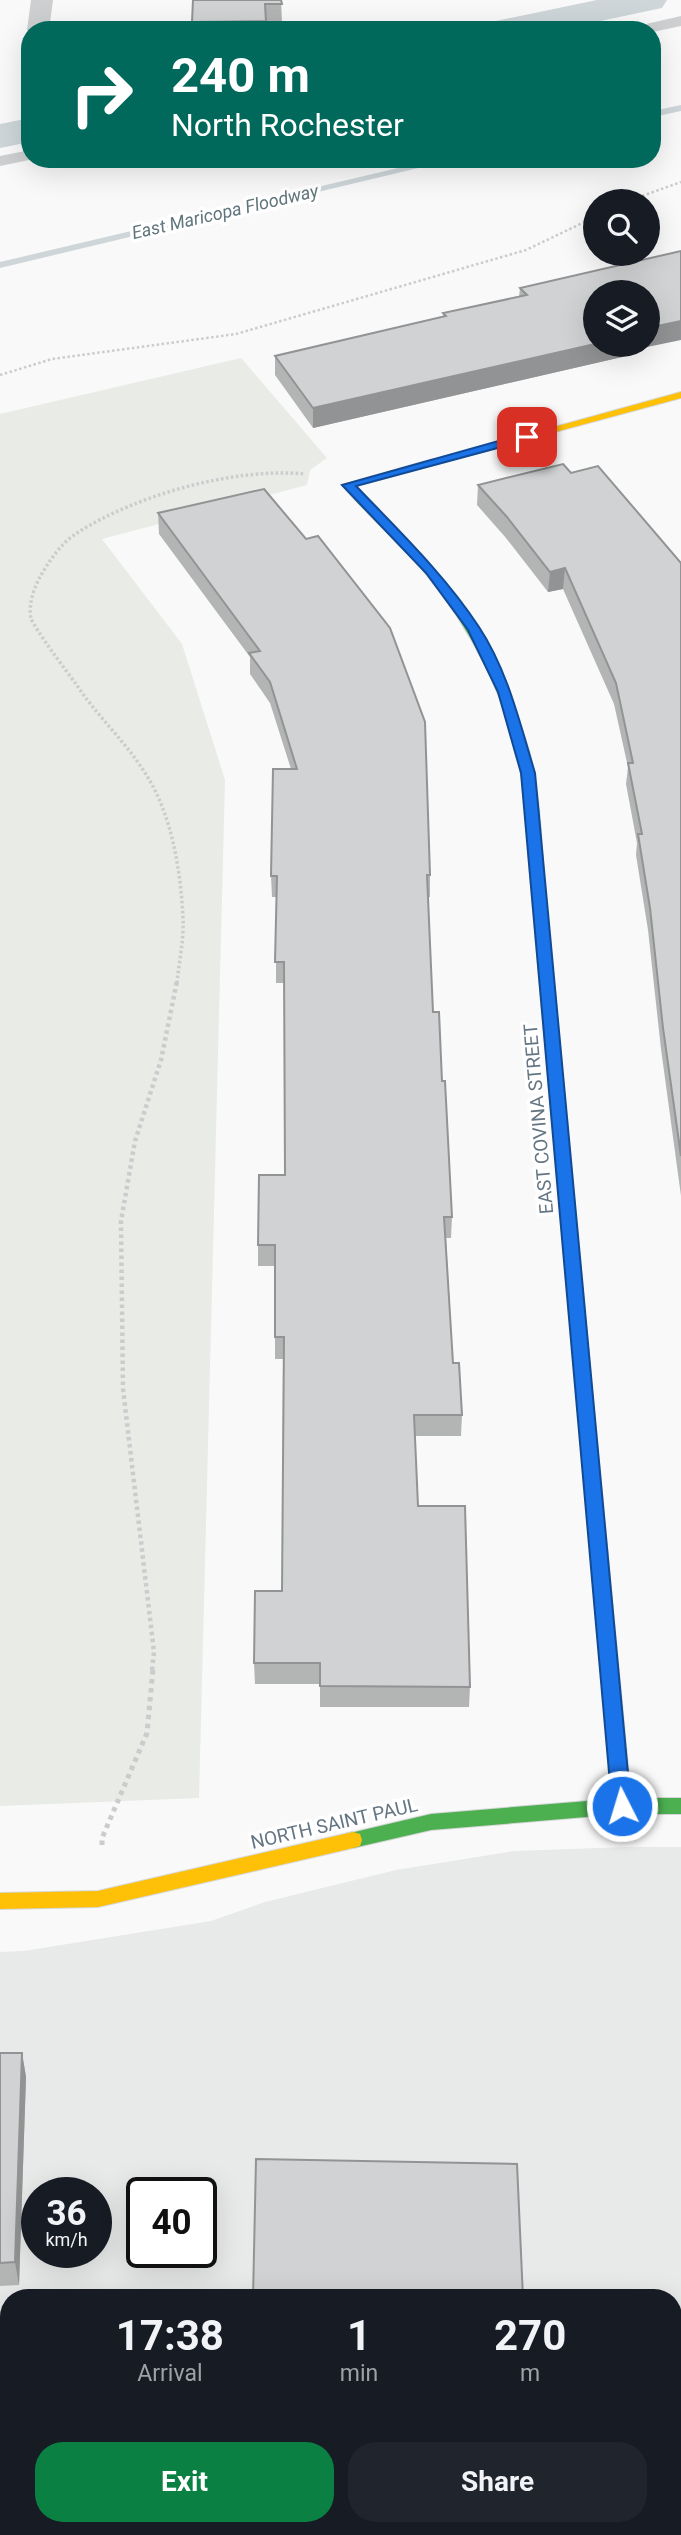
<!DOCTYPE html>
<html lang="en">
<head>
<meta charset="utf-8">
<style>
	:root { --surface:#171b24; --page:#20242c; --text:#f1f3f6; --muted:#9ea1a6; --accent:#0b8043 }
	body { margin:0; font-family:Roboto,sans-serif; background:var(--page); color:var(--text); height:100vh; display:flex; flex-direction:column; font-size:26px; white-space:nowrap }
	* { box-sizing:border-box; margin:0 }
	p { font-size:23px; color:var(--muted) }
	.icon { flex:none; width:38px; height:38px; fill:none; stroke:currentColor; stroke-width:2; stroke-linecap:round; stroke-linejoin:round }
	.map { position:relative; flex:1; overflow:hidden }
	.panel { position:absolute; left:0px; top:2289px; width:682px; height:247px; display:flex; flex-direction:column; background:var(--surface); border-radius:28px 28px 0 0; box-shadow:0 7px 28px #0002 }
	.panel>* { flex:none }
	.banner { position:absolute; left:21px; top:21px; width:640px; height:147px; border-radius:28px; box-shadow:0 7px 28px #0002; background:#00695c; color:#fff; overflow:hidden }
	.fabs { position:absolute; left:583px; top:189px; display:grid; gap:14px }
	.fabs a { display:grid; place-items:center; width:77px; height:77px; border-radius:50%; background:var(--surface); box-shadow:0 7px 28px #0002; font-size:35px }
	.speed { position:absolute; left:21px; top:2177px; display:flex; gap:14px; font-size:35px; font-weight:700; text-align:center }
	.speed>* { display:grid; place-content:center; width:91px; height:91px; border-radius:50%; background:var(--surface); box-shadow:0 7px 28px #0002; line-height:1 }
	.speed small { font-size:18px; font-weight:400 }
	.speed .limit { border:4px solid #111; border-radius:10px; background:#fff; color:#111 }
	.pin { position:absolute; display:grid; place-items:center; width:60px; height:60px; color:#fff; margin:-30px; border-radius:14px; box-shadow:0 4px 10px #0006 }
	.me { position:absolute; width:77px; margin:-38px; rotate:355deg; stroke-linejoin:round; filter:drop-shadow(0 0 5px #0008) }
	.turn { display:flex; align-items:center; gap:24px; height:147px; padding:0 35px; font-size:32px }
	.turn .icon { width:91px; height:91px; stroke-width:2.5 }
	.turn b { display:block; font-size:49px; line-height:60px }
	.eta { display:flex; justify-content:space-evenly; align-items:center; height:119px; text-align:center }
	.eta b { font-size:42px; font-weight:700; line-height:49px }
	.button { display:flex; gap:14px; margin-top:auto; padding:14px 35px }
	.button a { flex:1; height:80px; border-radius:28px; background:var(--accent); color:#fff; font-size:28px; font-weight:700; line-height:80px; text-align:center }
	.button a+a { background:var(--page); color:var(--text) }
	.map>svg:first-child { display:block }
	.built { fill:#e8e9e9; fill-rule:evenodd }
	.green { fill:#e8ebe6 }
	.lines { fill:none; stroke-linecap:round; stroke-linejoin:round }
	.stream { fill:#ced6d9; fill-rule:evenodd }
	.canal { fill:#ced6d9; fill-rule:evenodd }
	.fast-casing { stroke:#d5d6d7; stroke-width:2 }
	.slow-casing { stroke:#d5d6d7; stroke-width:2 }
	.path-far3 { stroke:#cbcccd; stroke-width:2.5; stroke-dasharray:2.5 2.5; stroke-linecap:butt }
	.path-far2 { stroke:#cbcccd; stroke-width:3.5; stroke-dasharray:2.5 2.5; stroke-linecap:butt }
	.path-far1 { stroke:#cbcccd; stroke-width:4.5; stroke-dasharray:3.5 3.5; stroke-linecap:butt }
	.path { stroke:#cbcccd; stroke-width:5; stroke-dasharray:4.5 4.5; stroke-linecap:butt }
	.lane { fill:#cecfd0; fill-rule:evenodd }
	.street { fill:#cecfd0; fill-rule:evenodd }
	.fast { fill:#4caf50; fill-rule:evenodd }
	.slow { fill:#ffc107; fill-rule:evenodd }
	.wall { fill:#b3b5b5 }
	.shaded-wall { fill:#929394 }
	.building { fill:#d0d2d3; stroke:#929394; stroke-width:2 }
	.route { fill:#1a73e8; stroke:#114b97; stroke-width:2 }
	.labels { text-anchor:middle; stroke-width:7; stroke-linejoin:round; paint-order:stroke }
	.far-water-label { font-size:18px; font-style:italic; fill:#60757c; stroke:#fff }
	.street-label { font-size:19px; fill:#657683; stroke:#fff }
</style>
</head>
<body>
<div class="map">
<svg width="681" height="2535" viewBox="0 0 681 2535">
	<rect width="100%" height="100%" fill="#f9f9f9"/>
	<path class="built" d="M627 1847H681V2535H0V1952L24 1951 211 1921 265 1902 396 1870 514 1851ZM37 2193H96V2252H37ZM142 2193H201V2252H142ZM9 2298H674V2527H9Z"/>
	<polygon class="green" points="241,358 327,458 310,470 307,485 102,539 182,644 225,780 199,1798 0,1806 0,414"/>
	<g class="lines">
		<g class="stream">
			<polygon points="681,105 681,111 653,117 653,111"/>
			<polygon points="436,159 456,159 0,268 0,262"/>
		</g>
		<g class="canal">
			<polygon points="597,0 667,0 662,8 558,30 486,30 491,22"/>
			<polygon points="30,118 30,142 0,148 0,124"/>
		</g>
		<defs>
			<g id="fast">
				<path d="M433 459 437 460V464L356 486C426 557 481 615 515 712 523 732 531 752 534 773 540 803 541 834 543 864L541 867 536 868 529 864C527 834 527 804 521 774 509 701 470 626 423 570 397 540 367 515 342 485Z"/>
				<polygon points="584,1384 590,1386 592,1390 631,1798 681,1798 681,1814 622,1814 431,1830 353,1848 346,1846 344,1840 346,1834 431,1814 612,1799 576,1390 578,1386"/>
			</g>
			<g id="slow">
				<polygon points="681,392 681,398 437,464 427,462"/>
				<polygon points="536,860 543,864 592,1390 590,1394 578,1394 576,1390 529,864"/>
				<polygon points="353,1832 360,1834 362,1840 360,1846 353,1848 98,1907 0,1909 0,1893 98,1891"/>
			</g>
		</defs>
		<use href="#fast" class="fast-casing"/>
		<use href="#slow" class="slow-casing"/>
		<g class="path-far3">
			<polyline points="628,201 681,182"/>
			<polyline points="0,375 52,359 236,334 526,250 595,217"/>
		</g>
		<path class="path-far2" d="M177 983C179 962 184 940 183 919 181 872 172 816 147 776 127 743 97 716 76 684 67 672 34 628 31 618 28 605 34 588 40 577 49 561 61 543 77 533 136 495 235 467 305 474"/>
		<polyline class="path-far1" points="152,1670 154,1652 123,1389 121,1221 135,1141 161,1060 177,981"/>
		<polyline class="path" points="102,1845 102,1838 147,1733 153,1669"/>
		<g class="lane">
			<polygon points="681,16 681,26 653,32 653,30 631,30 633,27"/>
			<polygon points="30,150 30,159 34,159 0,166 0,156"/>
		</g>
		<polygon class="street" points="31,0 53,0 49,30 30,30 30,34 27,30"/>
		<use href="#fast" class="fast"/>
		<use href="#slow" class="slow"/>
	</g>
	<g class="wall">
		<polygon points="281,0 282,22 266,22 266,30 192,30 192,22"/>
		<polygon points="520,288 623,352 622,357 313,428 275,375 275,356 443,317 443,313 519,297"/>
		<polygon points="571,473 681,563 681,1196 661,1049 648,930 636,855 637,843 626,784 628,767 614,704 563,589 548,592 506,538 477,505 478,485"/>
		<polygon points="158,513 430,875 430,897 428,897 433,1012 442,1081 452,1217 451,1238 446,1238 453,1363 462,1415 461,1436 415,1436 418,1506 470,1687 469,1707 320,1707 320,1684 255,1684 254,1663 282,1591 283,1359 275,1359 275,1266 258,1266 258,1245 285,1175 284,983 276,983 276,897 272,897 271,876 291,769 270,703 250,674 250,657 159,534"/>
		<polygon points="0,2053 22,2053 26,2077 19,2285 0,2286"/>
	</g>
	<g class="shaded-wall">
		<polygon points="681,321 681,340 623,352 622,357 313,428 313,408 595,344 648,345 648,328"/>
		<polygon points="565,568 563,589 548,592 550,572"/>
		<polygon points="22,2053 26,2077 19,2285 15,2262"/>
	</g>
	<g class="building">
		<polygon points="193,0 281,0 282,4 265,4 266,21 192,22"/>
		<polygon points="681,251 681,321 648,328 648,292 595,292 595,344 313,408 275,356 446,316 443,313 527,295 520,288"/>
		<polygon points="563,464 571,473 598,466 681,563 681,1156 663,1028 650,908 638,834 642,834 628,763 633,763 616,683 565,568 550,572 507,517 478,485"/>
		<polygon points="264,489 306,539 318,536 390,628 425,722 430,875 427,875 433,1012 439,1012 442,1081 445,1081 452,1217 444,1217 453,1363 459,1363 462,1415 414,1415 418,1506 465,1506 470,1687 320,1686 320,1663 254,1663 255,1591 282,1591 284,1337 275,1337 275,1245 258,1245 259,1175 285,1175 284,962 275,962 277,876 271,876 273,769 297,769 270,682 249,653 260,651 158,513"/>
		<polygon points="0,2053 22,2053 15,2262 0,2263"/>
		<polygon points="256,2159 517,2164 523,2298 253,2298"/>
		<polygon points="248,2527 532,2527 533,2535 248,2535"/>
	</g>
	<path class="route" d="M527 433 531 434V439L356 486C399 531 445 575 479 627 508 671 520 724 535 773L631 1806 628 1812 622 1814 615 1812 612 1806 521 773 498 692 468 630 426 573 342 485Z"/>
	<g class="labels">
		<g class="far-water-label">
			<text transform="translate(225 212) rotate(-13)" y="6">East Maricopa Floodway</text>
		</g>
		<g class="street-label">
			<text transform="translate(538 1119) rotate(-95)" y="7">EAST COVINA STREET</text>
			<text transform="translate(334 1823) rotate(-13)" y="7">NORTH SAINT PAUL</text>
		</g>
	</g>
</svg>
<div class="fabs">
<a><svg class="icon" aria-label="search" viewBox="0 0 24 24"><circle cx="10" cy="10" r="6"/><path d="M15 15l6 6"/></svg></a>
<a><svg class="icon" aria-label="layers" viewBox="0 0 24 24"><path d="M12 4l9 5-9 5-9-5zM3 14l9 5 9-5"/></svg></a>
</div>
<div class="speed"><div>36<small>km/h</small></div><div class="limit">40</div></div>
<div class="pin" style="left:527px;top:437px;background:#d93025"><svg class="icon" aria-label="arrive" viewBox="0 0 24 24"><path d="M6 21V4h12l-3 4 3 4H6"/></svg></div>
<svg class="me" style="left:622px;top:1806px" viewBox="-20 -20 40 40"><circle r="17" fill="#1a73e8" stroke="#fff" stroke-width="3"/><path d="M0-11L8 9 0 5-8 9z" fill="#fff"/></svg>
<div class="banner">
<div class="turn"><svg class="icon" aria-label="right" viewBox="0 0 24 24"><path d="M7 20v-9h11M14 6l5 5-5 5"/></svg><div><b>240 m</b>North Rochester</div></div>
</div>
<section class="panel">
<div class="eta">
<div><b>17:38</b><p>Arrival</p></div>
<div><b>1</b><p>min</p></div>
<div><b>270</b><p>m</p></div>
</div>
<div class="button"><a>Exit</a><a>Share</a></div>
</section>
</div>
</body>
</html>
